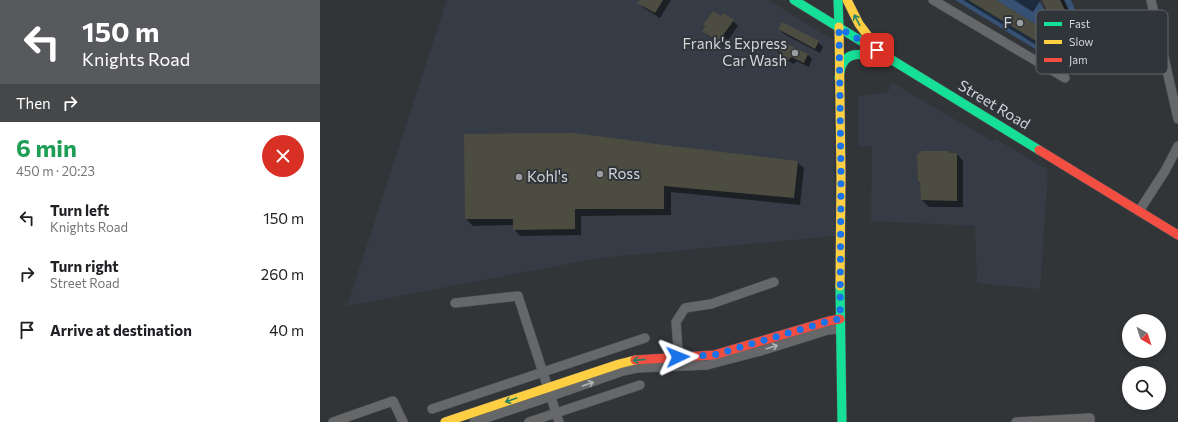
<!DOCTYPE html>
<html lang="en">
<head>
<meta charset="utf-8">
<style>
	:root { --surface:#fff; --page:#f2f2f2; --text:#202124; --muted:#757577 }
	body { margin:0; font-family:Commissioner,sans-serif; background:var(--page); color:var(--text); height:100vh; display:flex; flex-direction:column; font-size:15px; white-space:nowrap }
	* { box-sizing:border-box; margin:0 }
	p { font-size:13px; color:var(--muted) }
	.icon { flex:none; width:22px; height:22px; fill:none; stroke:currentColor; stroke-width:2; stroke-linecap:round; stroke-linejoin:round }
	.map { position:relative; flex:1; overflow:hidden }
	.sheet { display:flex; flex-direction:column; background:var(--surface); width:320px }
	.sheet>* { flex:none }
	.top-card { background:#57595c; color:#fff; overflow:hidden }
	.needle { width:26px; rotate:141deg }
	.fabs { position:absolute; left:802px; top:314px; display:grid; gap:8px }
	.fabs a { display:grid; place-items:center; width:44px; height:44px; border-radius:50%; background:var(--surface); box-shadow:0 2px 6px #0003; font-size:20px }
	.pin { position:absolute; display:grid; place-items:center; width:34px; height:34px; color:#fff; margin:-17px; border-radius:8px; box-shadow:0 2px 6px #0006 }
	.me { position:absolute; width:44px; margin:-22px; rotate:88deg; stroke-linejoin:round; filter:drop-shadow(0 0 3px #0008) }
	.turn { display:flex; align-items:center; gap:14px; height:84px; padding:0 16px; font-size:18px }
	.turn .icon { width:52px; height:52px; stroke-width:2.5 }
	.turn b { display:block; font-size:28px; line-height:34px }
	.then { display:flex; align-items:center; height:38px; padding:0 16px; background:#0003; gap:8px; font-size:15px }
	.round { display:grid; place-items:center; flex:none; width:42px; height:42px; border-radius:21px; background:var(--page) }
	.head { display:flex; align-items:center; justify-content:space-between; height:68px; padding:0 16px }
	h1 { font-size:24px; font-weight:700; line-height:30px; color:#1e9e55 }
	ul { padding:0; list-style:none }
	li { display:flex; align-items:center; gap:12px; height:56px; padding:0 16px }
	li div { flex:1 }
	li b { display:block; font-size:15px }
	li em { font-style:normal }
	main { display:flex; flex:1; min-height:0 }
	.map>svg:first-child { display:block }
	.built { fill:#353c46 }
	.green { fill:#365173 }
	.shadow { fill:#0007; fill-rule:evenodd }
	.building { fill:#4c4c40 }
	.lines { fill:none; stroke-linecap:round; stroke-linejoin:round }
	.street-casing { stroke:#4f5154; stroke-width:10 }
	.fast-casing { stroke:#4f5154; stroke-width:10 }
	.slow-casing { stroke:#4f5154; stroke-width:10 }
	.jam-casing { stroke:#4f5154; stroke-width:10 }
	.street { stroke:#656769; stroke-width:9 }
	.fast { stroke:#16e098; stroke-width:9 }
	.slow { stroke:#ffcf43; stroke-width:9 }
	.jam { stroke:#f24e42; stroke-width:9 }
	.oneway { stroke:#248264 }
	.oneway2 { stroke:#b1b4b7 }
	.route { stroke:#1a73e8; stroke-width:7; stroke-dasharray:0 12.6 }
	.poi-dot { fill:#9a9da0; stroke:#30353a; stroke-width:1.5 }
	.labels { text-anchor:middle; stroke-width:4; stroke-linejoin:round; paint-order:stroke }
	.poi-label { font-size:15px; fill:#d2d5d8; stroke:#30353a; text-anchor:end }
	.street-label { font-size:15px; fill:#d2d5d8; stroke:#30353a }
	.key { fill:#30353a; stroke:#616569; stroke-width:1 }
	.key-label { font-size:11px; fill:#d2d5d8 }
</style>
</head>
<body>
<main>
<section class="sheet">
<div class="top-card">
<div class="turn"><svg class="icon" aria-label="left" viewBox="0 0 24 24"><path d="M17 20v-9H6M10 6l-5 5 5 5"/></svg><div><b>150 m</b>Knights Road</div></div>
<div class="then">Then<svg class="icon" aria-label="right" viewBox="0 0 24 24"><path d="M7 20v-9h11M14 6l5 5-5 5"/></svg></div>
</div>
<div class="head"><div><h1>6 min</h1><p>450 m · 20:23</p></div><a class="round" style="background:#d93025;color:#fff"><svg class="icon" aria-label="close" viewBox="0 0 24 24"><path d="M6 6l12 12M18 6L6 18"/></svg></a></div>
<ul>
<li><svg class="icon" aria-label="left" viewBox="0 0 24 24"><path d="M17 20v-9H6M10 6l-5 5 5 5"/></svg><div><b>Turn left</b><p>Knights Road</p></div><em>150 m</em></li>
<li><svg class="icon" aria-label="right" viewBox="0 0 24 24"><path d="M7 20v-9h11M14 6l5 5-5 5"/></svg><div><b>Turn right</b><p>Street Road</p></div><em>260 m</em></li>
<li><svg class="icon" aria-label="arrive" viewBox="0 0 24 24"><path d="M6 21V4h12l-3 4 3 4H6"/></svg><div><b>Arrive at destination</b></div><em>40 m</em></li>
</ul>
</section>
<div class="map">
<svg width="858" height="422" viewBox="0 0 858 422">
	<rect width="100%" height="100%" fill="#323538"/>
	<g class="built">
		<polygon points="127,0 448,0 513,40 515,236 279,258 27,306"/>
		<polygon points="573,83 672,141 676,139 728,170 720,289 657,283 655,226 551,221 552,146 538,146 538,96 567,93"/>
	</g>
	<polygon class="green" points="635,0 648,0 744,58 751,46 676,0 719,0 732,25 737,23 740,28 747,25 745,20 752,17 744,0 751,0 767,37 766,49 754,72 743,65 746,60 744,58 740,64"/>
	<g class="shadow">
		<polygon points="321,0 351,0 340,18 324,8 319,3"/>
		<polygon points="643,0 674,0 751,46 761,56 754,68"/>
		<polygon points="694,0 719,0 720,1 713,12"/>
		<path d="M723 0H744L758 29 754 30 756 35 750 38 746 33 744 34 734 24ZM751 22 752 23 741 29 740 27Z"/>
		<polygon points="401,18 413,21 418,26 404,46 388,36 384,31 387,26"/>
		<polygon points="462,24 498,42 503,47 500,53 464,34 459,29"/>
		<polygon points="455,49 466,49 487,54 492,59 489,67 476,61 474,64 468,61 463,56 463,55 460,54"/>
		<polygon points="629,152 632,154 637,154 643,161 643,207 609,207 602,200 601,184 599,182"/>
		<polygon points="477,162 484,168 480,205 351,192 351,215 261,216 261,235 200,236 194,229 194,225 153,226 146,219"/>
	</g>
	<g class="building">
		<polygon points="320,0 343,0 335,13 317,3"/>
		<polygon points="648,0 676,0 751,46 744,58"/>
		<polygon points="722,0 740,0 749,18 745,20 747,25 740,28 737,23 734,24"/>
		<polygon points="393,11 401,16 403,13 414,20 398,42 382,31 386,26 383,25"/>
		<polygon points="462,22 499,41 495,49 458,29"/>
		<polygon points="456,44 465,48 467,44 488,54 484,63 471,57 469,60 462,57 463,53 454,49"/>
		<polygon points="254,133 344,145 478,161 474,198 344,186 344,209 255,209 255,229 193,230 193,219 145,219 144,134"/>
		<polygon points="602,151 629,151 630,153 637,153 637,201 601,200 600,182 598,182 597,155"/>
	</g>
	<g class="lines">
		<defs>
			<g id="street">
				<polyline points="613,0 745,78"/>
				<polyline points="831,0 858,119"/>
				<polyline points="819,211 845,171 858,146"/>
				<polyline points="135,303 198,296 239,422"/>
				<polyline points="359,362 356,322 365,308 391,304 454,282"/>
				<polyline points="112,409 325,338"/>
				<polyline points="13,422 73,401 83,422"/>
				<polyline points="154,422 220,400 303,371 317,368 387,365 444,350 508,330 520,329"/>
				<polyline points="209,422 320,385"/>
				<polyline points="696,422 770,418 770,422"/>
			</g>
			<g id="fast">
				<polyline points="474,0 719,150"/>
				<polyline points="518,0 519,27"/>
				<path d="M519 78C520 74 520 69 522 65 529 48 550 56 563 60"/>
				<polyline points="520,286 522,422"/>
			</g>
			<g id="slow">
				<polyline points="527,0 539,24 554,44"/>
				<polyline points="519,27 521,177 520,286"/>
				<polyline points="125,422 299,364 315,360"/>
			</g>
			<g id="jam">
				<polyline points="719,150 858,235"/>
				<polyline points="315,360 394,355 509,321 520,319"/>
			</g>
		</defs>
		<use href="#street" class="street-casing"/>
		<use href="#fast" class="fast-casing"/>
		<use href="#slow" class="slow-casing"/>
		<use href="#jam" class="jam-casing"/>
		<use href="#street" class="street"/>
		<use href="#fast" class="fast"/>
		<use href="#slow" class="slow"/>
		<use href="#jam" class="jam"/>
	</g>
	<defs><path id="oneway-shaft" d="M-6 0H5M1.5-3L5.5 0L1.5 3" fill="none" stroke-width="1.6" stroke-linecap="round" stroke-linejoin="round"/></defs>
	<g class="oneway">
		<use href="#oneway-shaft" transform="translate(537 20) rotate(-118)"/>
		<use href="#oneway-shaft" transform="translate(319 360) rotate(174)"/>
		<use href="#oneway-shaft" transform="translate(191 400) rotate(161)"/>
	</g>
	<g class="oneway2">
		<use href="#oneway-shaft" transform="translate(452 347) rotate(-17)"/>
		<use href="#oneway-shaft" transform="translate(268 384) rotate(-19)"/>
	</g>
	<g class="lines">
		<polyline class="route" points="358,357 394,355 509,321 520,319 521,177 519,28 557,50"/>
	</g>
	<g class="poi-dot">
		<circle cx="700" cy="23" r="4"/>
		<circle cx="475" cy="53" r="4"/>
		<circle cx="280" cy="174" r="4"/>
		<circle cx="199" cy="177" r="4"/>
	</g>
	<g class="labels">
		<g class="poi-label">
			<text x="692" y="28">F</text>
			<text x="467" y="49">Frank's Express<tspan x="467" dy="17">Car Wash</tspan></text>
			<text x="288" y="179" text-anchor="start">Ross</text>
			<text x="207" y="182" text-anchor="start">Kohl's</text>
		</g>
		<g class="street-label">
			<text transform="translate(674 105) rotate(31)" y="5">Street Road</text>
		</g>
	</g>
	<rect x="716" y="10" width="132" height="64" rx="6" class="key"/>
	<rect x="724" y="22" width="18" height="4" fill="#16e098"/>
	<rect x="724" y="40" width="18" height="4" fill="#ffcf43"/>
	<rect x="724" y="58" width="18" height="4" fill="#f24e42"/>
	<g class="key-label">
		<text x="749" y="28">Fast</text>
		<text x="749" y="46">Slow</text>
		<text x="749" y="64">Jam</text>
	</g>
</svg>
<div class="fabs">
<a><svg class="needle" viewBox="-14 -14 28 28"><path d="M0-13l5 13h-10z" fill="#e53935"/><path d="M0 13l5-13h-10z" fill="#757577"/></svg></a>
<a><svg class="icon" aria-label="search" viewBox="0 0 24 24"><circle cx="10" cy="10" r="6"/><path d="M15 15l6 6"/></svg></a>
</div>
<div class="pin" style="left:557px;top:50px;background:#d93025"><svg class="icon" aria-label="arrive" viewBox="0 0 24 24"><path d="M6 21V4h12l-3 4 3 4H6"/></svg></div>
<svg class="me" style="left:358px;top:357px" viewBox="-20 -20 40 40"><path d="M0-17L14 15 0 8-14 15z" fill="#1a73e8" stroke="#fff" stroke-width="4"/></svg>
</div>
</main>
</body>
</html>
